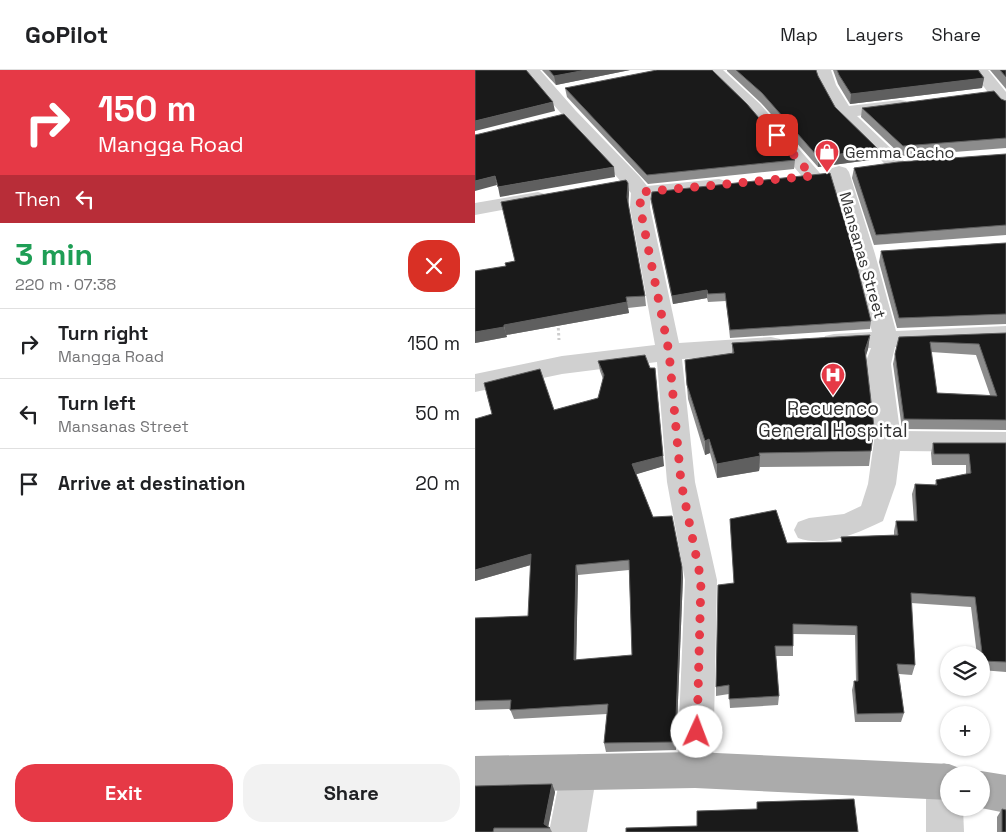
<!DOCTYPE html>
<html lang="en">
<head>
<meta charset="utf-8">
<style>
	:root { --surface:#fff; --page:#f2f2f2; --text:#202124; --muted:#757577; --line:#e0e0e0; --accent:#e63946 }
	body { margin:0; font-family:"Space Grotesk",sans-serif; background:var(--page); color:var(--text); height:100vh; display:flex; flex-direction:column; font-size:19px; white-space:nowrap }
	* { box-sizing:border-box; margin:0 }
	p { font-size:16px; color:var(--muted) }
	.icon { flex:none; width:28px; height:28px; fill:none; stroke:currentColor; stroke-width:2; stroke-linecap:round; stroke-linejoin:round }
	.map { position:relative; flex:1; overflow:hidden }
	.details { display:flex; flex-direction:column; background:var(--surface); width:475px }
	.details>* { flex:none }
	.banner { background:#e63946; color:#fff; overflow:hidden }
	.fabs { position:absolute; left:465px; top:576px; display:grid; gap:10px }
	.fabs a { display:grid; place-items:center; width:50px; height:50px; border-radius:50%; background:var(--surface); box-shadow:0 1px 4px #0004; font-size:25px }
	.pin { position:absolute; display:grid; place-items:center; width:42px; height:42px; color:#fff; margin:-21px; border-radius:10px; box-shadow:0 2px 8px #0006 }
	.me { position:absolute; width:55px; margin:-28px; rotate:2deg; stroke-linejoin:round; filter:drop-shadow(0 0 4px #0008) }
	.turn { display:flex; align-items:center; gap:18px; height:105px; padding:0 15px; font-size:22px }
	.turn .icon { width:65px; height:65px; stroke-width:2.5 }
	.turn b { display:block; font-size:35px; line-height:42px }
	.then { display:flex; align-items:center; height:48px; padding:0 15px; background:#0003; gap:10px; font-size:19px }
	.round { display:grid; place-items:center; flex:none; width:52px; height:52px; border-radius:20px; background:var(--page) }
	.summary { display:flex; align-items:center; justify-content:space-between; height:85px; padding:0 15px }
	h1 { font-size:30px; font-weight:800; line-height:38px; color:#1e9e55 }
	.button { display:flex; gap:10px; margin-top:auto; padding:10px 15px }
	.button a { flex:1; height:58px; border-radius:20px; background:var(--accent); color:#fff; font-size:20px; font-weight:800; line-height:58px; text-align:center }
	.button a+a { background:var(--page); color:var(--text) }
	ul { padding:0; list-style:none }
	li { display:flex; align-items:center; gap:15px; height:70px; padding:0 15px; border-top:1px solid var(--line) }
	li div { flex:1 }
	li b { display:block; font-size:19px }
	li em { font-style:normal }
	header { display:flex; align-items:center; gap:30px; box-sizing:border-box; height:70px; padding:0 25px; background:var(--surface); border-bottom:1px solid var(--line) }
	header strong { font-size:24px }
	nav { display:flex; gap:28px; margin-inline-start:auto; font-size:18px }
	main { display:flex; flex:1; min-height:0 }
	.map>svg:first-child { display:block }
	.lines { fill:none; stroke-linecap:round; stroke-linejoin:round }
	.path { stroke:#cdcdcd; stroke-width:3; stroke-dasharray:2.5 2.5; stroke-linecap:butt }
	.minor { fill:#d0d0d0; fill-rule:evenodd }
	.major { fill:#ababab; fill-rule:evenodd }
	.wall { fill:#8c8c8c; fill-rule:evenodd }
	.shaded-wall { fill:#5f5f5f }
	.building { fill:#1a1a1a; stroke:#5f5f5f; fill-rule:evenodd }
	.route { stroke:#e63946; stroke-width:9; stroke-dasharray:0 16.2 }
	.labels { text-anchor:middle; stroke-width:5; stroke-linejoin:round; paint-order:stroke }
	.far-poi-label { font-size:16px; fill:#333; stroke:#fff; text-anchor:start }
	.far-street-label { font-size:16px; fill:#333; stroke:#fff }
	.poi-label { font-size:19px; fill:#333; stroke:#fff }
</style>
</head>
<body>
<header>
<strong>GoPilot</strong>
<nav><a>Map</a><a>Layers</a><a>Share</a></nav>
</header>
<main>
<section class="details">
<div class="banner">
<div class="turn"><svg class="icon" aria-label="right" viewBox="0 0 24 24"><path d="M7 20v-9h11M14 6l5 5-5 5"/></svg><div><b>150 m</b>Mangga Road</div></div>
<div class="then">Then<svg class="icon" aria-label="left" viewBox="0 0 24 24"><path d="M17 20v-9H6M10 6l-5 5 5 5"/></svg></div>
</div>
<div class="summary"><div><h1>3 min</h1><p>220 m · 07:38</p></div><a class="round" style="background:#d93025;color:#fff"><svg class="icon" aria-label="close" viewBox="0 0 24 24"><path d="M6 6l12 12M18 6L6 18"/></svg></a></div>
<ul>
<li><svg class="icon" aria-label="right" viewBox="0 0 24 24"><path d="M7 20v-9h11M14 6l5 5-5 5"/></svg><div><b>Turn right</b><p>Mangga Road</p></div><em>150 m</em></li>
<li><svg class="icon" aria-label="left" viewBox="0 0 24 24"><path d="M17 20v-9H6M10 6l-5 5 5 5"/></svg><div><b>Turn left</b><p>Mansanas Street</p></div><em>50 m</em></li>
<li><svg class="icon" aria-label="arrive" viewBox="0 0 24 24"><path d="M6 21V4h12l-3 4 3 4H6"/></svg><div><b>Arrive at destination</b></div><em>20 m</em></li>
</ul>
<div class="button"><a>Exit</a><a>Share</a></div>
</section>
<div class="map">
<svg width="531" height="762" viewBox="0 0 531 762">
	<rect width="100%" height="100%" fill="#fff"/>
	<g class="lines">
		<polyline class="path" points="83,253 84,270"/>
		<g class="minor">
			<polygon points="48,0 65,0 101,41 165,107 172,116 244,109 251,111 254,115 251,119 244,121 176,128 175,137 204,273 296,267 305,269 308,275 305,281 296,283 207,289 220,412 242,510 238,700 233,713 220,718 207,713 202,700 210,510 192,412 182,292 87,304 0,322 0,304 87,286 180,275 155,137 156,123"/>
			<polygon points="230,0 248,0 285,34 344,102 347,106 344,110 337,112 330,110 273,42"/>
			<polygon points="340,0 356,0 361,15 374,36 425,30 431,31 434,35 431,39 382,46 428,90 431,94 428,98 421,100 414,98 361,46 344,15"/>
			<polygon points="496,0 513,0 531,22 531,39 525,38"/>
			<path d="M364 96 371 98 374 102 400 184 421 261 531 256V272L420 277 416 294 425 361 531 362V382L425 381 421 414 408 451C383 463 351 478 323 468L319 460 323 452 334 448 369 444 386 436 393 414 399 371 390 294 396 278 359 280 350 278 347 272 350 266 359 264 397 262 378 184 354 102 357 98Z"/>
			<polygon points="63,122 70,124 73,128 70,132 0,145 0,133"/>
			<polygon points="104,684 117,689 122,702 112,762 74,762 86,702 91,689"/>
			<polygon points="469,693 482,698 485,705 474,705 474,738 488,738 489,762 451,762 451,711 456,698"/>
		</g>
		<g class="major">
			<polygon points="220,682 474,694 487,699 489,705 474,705 474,730 220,718 0,722 0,686"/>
			<polygon points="506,701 531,705 531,743 506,738 506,705 495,705"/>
		</g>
	</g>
	<g class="wall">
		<polygon points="67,0 155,0 81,15"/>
		<polygon points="252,0 341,0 343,6 360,37 403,79 402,89 343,97 286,33 252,1"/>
		<polygon points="358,0 503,0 509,8 507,18 375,34 363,14"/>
		<polygon points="515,0 531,0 531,19"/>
		<polygon points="90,18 320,90 319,99 173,114 92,27"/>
		<polygon points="526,29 531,31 531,78 427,86 386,47 387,38"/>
		<polygon points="531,84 531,165 399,175 377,108 379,98"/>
		<polygon points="153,113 154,123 153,134 170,226 171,236 153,238 154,243 31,265 32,267 0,273 31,196 40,191"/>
		<polygon points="176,129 396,251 395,259 255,268 251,231 233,232 232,228 198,234 177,137"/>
		<polygon points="531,173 531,254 422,258 404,192 406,181"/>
		<path d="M531 263V360L427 359 418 294 420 284 424 267ZM456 282 501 285 515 325 462 323Z"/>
		<polygon points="395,265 393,279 391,286 399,357 394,396 285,397 284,401 242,408 235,383 230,385 213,329 210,290 257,283 257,273"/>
		<path d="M123 291 189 396 161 404 178 447 207 497 208 507 201 680 131 682 129 673 132 644 39 649 35 639 0 640V548L53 546 56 495 0 511 79 340 123 328 128 309 125 301ZM154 500 157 585 101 590 103 505Z"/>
		<polygon points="458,373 531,373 531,602 506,600 506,585 502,585 496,537 436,533 440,595 437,605 424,604 429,643 426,652 380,652 377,620 379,611 381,611 380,565 318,564 318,586 301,586 304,626 303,635 255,638 254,624 241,626 241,617 259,513 255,449 312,473 366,472 366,467 419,465 419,461 421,451 439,451 437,424 440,414 460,415 461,410 491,404 491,395 457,395 456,383"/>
		<polygon points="77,714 80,722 73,757 75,758 77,762 0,762"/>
		<polygon points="527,739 531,762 522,762 522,747"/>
	</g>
	<g class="shaded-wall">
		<polygon points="111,0 155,0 81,15 79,6"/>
		<polygon points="509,8 507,18 375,34 376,24"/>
		<polygon points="78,32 80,41 0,61 0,51"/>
		<polygon points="403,79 402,89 343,97 343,87"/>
		<polygon points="139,97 140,107 25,127 23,117"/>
		<polygon points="20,106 22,115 0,121 0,111"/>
		<polygon points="153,113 154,123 153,137 152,127"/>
		<polygon points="232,220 232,228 198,234 197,226"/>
		<polygon points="152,232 154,243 31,265 29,255"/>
		<polygon points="29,257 32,267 0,273 0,262"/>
		<polygon points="395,265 393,279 388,294 390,280"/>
		<polygon points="180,298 189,396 159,405 157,394"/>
		<polygon points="234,369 235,383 230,385 230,371"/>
		<polygon points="285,386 284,401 242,408 242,394"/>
		<polygon points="56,484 59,494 0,511 0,500"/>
		<polygon points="101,495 103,505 101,599 99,590"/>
		<polygon points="207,497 208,507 201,680 200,672"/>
		<polygon points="77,714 80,722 73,758 69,754"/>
	</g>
	<g class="building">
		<polygon points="0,0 51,0 78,32 0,51"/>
		<polygon points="74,0 111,0 79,6"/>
		<polygon points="182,0 237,0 272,34 320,90 172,105 90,18"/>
		<polygon points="261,0 341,0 343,6 360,37 403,79 343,87 287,23"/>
		<polygon points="362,0 503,0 509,8 376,24 364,5"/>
		<polygon points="525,0 531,0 531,7"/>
		<polygon points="519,21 526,29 531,31 531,68 428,76 387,38"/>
		<polygon points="89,44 139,97 23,117 20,106 0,111 0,65"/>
		<polygon points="531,84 531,155 401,165 379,98 423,92"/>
		<polygon points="355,103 377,176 396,251 255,260 250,223 233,224 232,220 197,226 176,129 177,122"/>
		<polygon points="151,110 153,113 152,127 170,226 151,227 152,232 29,255 29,257 0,262 0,201 31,196 30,193 40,191 26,132"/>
		<polygon points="531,173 531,244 424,248 406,181"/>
		<path d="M531 263V350L429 349 420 284 424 267ZM455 272 504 274 522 326 462 323Z"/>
		<polygon points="395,265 390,280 399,357 396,381 284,383 285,386 242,394 234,369 230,371 212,315 210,290 259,283 257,273"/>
		<path d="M170 285 175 298H180L188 386 157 394 178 447 197 446 207 497 200 672 129 673 133 634 35 640 36 630 0 631V548L53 546 56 484 0 500V349L17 344 9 313 65 299 79 340 123 328 129 305 123 291ZM154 490 157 585 99 590 101 495Z"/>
		<polygon points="458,373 531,373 531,592 508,591 500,527 436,523 440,595 422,594 429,643 382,644 379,611 383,611 382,556 318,554 318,576 300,576 304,626 254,629 254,615 241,617 243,515 259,513 255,449 301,440 312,473 367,472 366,467 423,465 421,451 442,451 440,414 462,415 461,410 496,403 494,384 459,384"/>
		<polygon points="77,714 69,754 75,758 19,758 18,762 0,762 0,716"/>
		<polygon points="379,729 383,762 151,762 151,758 222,756 222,741 282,739 282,732"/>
		<polygon points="527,739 531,740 531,762 527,762"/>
	</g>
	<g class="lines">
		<polyline class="route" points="222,662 226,510 206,412 194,282 165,137 166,122 337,106 302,65"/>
	</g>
	<defs>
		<symbol id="shop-pin" viewBox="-11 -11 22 30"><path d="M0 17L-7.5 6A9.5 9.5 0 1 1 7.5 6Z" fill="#e63946" stroke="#fff"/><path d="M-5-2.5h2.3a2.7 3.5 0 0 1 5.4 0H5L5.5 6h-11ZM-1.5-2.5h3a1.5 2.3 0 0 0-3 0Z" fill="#fff"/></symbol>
		<symbol id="hospital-pin" viewBox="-11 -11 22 30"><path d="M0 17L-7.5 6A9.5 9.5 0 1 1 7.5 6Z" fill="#e63946" stroke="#fff"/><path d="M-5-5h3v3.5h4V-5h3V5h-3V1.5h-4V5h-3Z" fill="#fff"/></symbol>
	</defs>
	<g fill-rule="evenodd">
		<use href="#shop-pin" x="338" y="68" width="28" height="38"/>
		<use href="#hospital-pin" x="344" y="291" width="28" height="38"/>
	</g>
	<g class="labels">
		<g class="far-poi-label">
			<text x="370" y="88">Gemma Cacho</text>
		</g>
		<g class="far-street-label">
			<text transform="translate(388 185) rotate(74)" y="6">Mansanas Street</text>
		</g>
		<g class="poi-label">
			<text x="358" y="345">Recuenco<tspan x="358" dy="22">General Hospital</tspan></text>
		</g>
	</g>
</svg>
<div class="fabs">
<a><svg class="icon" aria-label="layers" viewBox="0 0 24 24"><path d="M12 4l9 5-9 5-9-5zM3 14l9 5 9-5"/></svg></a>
<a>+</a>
<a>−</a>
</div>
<div class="pin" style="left:302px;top:65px;background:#d93025"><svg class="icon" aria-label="arrive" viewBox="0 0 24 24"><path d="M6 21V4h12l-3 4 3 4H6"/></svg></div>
<svg class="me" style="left:222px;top:662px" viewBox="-20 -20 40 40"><circle r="19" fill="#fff"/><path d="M0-13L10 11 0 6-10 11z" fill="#e63946"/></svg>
</div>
</main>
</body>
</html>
